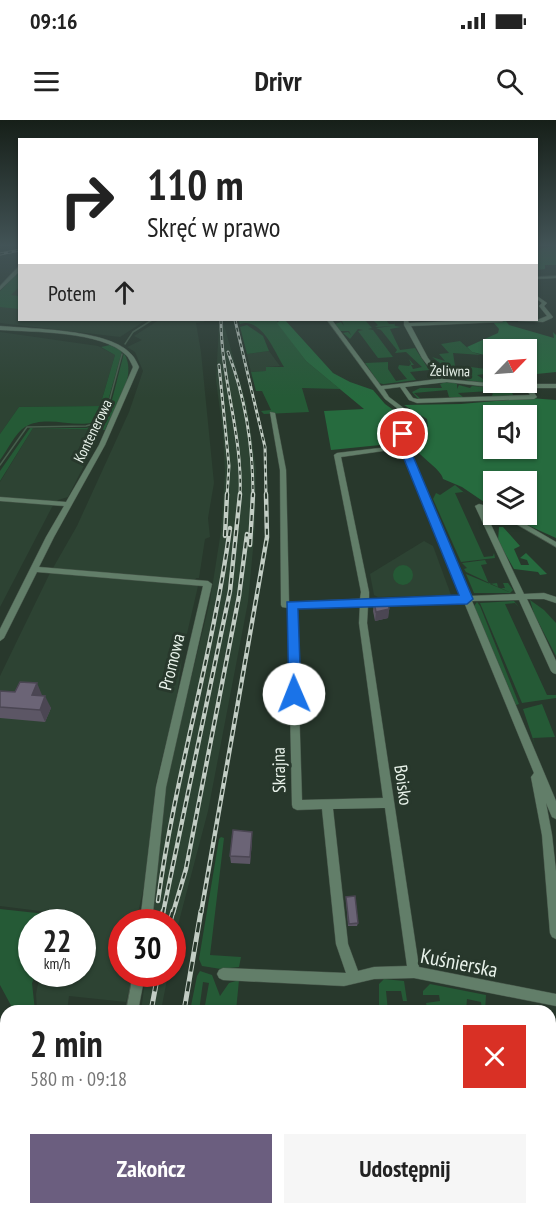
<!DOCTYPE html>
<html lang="pl">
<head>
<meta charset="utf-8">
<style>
	:root { --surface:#fff; --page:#f6f6f6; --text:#222; --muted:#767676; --accent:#6b5e7f }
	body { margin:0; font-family:"PT Sans Narrow",sans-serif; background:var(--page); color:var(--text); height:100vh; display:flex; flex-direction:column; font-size:22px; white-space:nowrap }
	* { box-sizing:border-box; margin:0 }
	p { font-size:20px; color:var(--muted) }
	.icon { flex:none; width:33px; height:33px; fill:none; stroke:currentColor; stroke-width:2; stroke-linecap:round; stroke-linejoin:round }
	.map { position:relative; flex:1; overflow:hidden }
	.panel { position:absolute; left:0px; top:885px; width:556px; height:210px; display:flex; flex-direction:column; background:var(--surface); border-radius:18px 18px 0 0; box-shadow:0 2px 4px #0004 }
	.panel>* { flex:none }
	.guide { position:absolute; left:18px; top:18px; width:520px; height:183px; border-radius:0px; box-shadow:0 2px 4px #0004; background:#fff; color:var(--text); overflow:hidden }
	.needle { width:39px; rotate:65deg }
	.tools { position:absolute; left:483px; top:219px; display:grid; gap:12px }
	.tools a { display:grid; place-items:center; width:54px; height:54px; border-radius:0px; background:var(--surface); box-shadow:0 2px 4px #0004; font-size:30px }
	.speed { position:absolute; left:18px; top:789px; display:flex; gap:12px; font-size:30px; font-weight:700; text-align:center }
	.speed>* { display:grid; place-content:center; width:78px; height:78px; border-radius:50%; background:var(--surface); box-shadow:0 2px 4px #0004; line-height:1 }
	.speed small { font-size:15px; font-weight:400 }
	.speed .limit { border:9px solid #d22; background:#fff; color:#111 }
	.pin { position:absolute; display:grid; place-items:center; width:51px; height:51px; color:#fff; margin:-26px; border:3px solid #fff; border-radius:50%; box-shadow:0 2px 6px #0007 }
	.me { position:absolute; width:66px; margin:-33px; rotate:359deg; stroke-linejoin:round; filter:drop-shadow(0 0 4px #0008) }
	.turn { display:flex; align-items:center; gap:21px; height:126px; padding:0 30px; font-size:27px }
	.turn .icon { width:78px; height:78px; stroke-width:2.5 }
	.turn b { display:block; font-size:42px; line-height:51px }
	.then { display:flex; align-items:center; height:57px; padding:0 30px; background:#0003; gap:12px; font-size:22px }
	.round { display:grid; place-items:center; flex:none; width:63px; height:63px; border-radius:0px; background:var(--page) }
	.headline { display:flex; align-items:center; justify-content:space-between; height:102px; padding:0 30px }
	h1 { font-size:36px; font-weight:800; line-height:45px }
	.cta { display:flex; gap:12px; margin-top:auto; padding:12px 30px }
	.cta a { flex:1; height:69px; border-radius:0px; background:var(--accent); color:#fff; font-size:24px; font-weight:800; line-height:69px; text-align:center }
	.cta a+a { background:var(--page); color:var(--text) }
	.status { display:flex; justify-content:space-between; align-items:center; height:42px; padding:0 30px; background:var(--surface); direction:ltr }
	.status svg { height:16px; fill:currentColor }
	header { display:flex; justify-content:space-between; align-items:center; height:78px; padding:0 30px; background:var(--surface); font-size:27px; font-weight:800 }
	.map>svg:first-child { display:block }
	.built { fill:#2d4333 }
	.green { fill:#255a36 }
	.forest { fill:#266b3e; fill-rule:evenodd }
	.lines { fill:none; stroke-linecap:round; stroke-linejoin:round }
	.stream { stroke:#465e4c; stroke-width:1.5 }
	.minor-casing { stroke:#47564a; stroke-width:1 }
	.major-casing { stroke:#47564a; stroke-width:2 }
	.minor { fill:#627e69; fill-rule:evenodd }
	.major { fill:#8ec89d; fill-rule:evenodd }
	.rail-far2-casing { stroke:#c2cdc4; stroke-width:3 }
	.rail-far1-casing { stroke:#c2cdc4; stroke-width:4.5 }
	.rail-casing { stroke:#c2cdc4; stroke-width:5 }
	.rail-far2 { stroke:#28382c; stroke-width:1.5; stroke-dasharray:4; stroke-linecap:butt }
	.rail-far1 { stroke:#28382c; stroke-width:2; stroke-dasharray:6; stroke-linecap:butt }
	.rail { stroke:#28382c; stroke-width:3; stroke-dasharray:10; stroke-linecap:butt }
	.wall { fill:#5c5665 }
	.shaded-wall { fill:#4b4653 }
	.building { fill:#6b6476; stroke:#4b4653; stroke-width:1.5 }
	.route { fill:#1a73e8; stroke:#114b97; stroke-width:1.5 }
	.labels { text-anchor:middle; stroke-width:6; stroke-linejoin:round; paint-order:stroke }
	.far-street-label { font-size:15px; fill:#e8f2ea; stroke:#28382c }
	.street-label { font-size:18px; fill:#e8f2ea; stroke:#28382c }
	.near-street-label { font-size:21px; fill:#e8f2ea; stroke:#28382c }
</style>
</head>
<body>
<div class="status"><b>09:16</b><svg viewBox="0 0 49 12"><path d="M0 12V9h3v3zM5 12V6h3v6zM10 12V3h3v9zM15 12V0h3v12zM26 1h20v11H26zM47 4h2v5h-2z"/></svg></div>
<header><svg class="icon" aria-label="menu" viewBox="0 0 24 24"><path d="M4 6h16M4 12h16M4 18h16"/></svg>Drivr<svg class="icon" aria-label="search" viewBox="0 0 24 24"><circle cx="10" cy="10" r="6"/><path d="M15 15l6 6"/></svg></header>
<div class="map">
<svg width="556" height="1095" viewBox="0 0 556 1095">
	<rect width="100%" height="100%" fill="#28382c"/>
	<g class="built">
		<polygon points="19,161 20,200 146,200 120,217 0,203 0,183 16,169"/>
		<polygon points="159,200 205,200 204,202 196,203 201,232 214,363 208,398 210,417 205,419 199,458 196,458 194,465 198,466 183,531 176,582 156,663 144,766 136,802 122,802 122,854 133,854 126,882 69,876 67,891 37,891 36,874 40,854 82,854 82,802 54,802 48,792 0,786 0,556 49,455 77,406 129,292 143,251 135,232 127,227 142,220 134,216"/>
		<polygon points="219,205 224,205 247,286 256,348 255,408 248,482 208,691 173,824 172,802 151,802 167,657 210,481 221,411 225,353 223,314 216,260"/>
		<polygon points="0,212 98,226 115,235 100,286 19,287 0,314"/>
		<polygon points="269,231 280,246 266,247 267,251 251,252 247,234"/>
		<polygon points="33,308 102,310 68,377 58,380 52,387 0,487 0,362"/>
		<polygon points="424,421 433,426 451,475 378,477 374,475 370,454"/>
		<polygon points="146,854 168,854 161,891 141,891"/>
		<polygon points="49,1089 132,1089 131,1095 49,1095"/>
	</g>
	<g class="green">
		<polygon points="19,151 19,167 11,175 19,176 19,189 0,187 0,171"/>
		<path d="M238 200H276L306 241 340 269 302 268 309 292 264 294 261 291 271 290 262 271H256L251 252 266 251V247H284C275 233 262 197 240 204Z"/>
		<polygon points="365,200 372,208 368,209 373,210 393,237 378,238 358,211 363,210 358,209 350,219 343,213 348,212 351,215 349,211 340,211 335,204 341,202 344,206 342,201"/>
		<polygon points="373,200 386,200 389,204 395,204 394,200 395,206 401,207 390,209 400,230 415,228 429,250 410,252 416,260 384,264 387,265 379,263 365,243 388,242 388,249 396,261 407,259 398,248 399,245 409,246 411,244 409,239 414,245 411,245 413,249 422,247 406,232 395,233 397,230 381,210 376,208 392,206 375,207 378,205"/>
		<polygon points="247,205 263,216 269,231 247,234 240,207"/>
		<polygon points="460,221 472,232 481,235 453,233 455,246 444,246 432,237 445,241 439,234 449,233 441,224"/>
		<path d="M110 225 122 231 103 299C80 312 48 293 25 307 15 313 7 331 0 340V314L19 287 100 286 115 235 101 227Z"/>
		<path d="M124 233C138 256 115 288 105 310L33 308 0 361V351L30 308H86L106 303Z"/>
		<polygon points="471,247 493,250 493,253 477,255 483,259 493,260 487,263 465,260 467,259 464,259 458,249 453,248"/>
		<polygon points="453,261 457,264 457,269 459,265 470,268 472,266 522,270 510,270 514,276 491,277 493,274 490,271 458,273 463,277 462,280 449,277 447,270 414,273 421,279 418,279 412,272 420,268 442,268 440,264 443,263 436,262"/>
		<polygon points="455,365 467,375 463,372 455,373 484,437 493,436 494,433 495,438 461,442 433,379 436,373 440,375"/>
		<polygon points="485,440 487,444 481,445 489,464 497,463 498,467 466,452 464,449 467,448 462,443"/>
		<circle cx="403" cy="455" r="10"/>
		<polygon points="466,454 509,472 501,468 505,468 503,463 508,463 513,470 510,473 474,473"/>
		<polygon points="530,480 544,490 556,503 556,536 534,494"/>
		<polygon points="514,481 519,487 515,483 505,484 547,575 556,575 556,578 522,583 480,483"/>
		<polygon points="477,482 480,486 519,584 516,585 474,486"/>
		<polygon points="542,584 555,617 533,618 536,628 523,589"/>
		<polygon points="221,717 224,718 210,835 241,837 239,847 221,849 202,846 199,839 219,719"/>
		<polygon points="0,789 46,794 50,802 32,802 32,854 36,854 32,863 35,891 14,891 0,865"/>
		<polygon points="200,851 212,855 220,876 229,863 239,860 236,891 204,891 209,863 203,862 199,891 190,891 197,856"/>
		<polygon points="384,859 404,861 407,881 403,881 401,871 386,871 388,891 379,891 379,864"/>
		<polygon points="430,864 486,875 485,891 482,891 481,882 467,879 466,891 428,891 426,883 440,881 439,875 423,875 423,871"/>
		<polygon points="183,1089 274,1089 273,1095 178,1095 182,1094"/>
		<polygon points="437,1089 498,1089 498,1095 438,1095"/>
	</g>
	<g class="forest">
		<polygon points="556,125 556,145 545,145 545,149 537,150 537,130"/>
		<polygon points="280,200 285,200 333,253 350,262 373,270 385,284 406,299 392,310 390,324 331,330 324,291 364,289 306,241 277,203"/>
		<polygon points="506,201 509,205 554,218 553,212 556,215 556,252 527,255 526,230 494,230 493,237 472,232 467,227 498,213 499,209 493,202"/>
		<path d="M530 278 556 280V418L505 395 526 394V362H494L493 388 462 367 443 359C442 349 415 334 407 319L428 306 427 299 404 285 461 284ZM494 296H526V328H494Z"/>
		<polygon points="499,407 503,407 520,426 514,429 521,445 529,445 527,440 520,438 526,433 547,454 540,455 538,452 514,449 498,421"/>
	</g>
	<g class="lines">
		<g class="stream">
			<polyline points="125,224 133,212 152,200"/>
			<polyline points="0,345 27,307 86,306 104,301 122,234"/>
		</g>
		<defs>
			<g id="minor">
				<polygon points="18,147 20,151 0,170 0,166"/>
				<polygon points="556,156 556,158 537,159 537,157"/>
				<polygon points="537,176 547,183 544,186 553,197 552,198 543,202 518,201 518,200 537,200 547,196 539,186 542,183 537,179"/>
				<path d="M327 200H332L381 266 438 259 422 238 404 205V201H408L409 203 482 200H505L502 202 411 206 428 238 444 259 499 264H556V268H531L537 277 534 279 417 283 409 280 400 267 384 269 389 277 421 301 418 308 406 315 408 329 470 476 516 474 475 386 479 384 494 388V392L484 390 524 474 544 473 556 477V483L544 479H527L556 541V554L553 553 551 551 519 480 472 481 556 681V699L552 697 546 683 552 715 556 751V819L552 817 550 813 542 715 531 657 534 653 464 482 368 485 367 503 419 847 556 874V886L414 858 374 859 344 866 223 860 219 858 217 854 219 850 223 848 346 853 336 824 322 689 297 690 293 688 292 685 288 488 282 487 281 485 280 350 270 292 275 293 286 350 289 482 360 479 361 472 334 335 337 333 388 327 391 329 390 330 341 337 369 472V479L462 476 402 329 400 314 413 306 415 302 385 279ZM447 262 499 268H525L530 275 417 279 413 278 405 267ZM360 485 359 503 383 678 302 680 296 488ZM385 688 407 846 374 847 358 851 348 824 333 689Z"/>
				<path d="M0 206C32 209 111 209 132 235 135 238 137 243 139 247L105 325 54 417 39 447 208 461 212 464 166 667 152 802H140L156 667 203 466 37 452 4 518 0 521V509L46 417 64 386 0 381V377L66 382 99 325 133 247C131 243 129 238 126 235 102 211 33 212 0 210Z"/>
				<polygon points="499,394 508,394 556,422 556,427"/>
				<polygon points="133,854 145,854 138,891 126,891"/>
			</g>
			<g id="major">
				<polygon points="0,911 6,914 6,944 0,941"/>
				<polygon points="19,1089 39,1089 41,1095 21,1095"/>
			</g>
		</defs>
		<use href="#minor" class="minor-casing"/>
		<use href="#major" class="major-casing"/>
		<use href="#minor" class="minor"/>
		<use href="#major" class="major"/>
		<defs>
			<g id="rail-far2">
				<polyline points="0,134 20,130"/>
				<path d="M221 200C221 259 243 316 240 376"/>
				<polyline points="235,200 265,327 266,376"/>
				<path d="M228 232C246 279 253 326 253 376"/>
				<polyline points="219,245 229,346 227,376"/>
			</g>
			<g id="rail-far1">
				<polyline points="225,416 227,374"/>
				<polyline points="250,425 253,374"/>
				<path d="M158 781C175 655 213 534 230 408"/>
				<polyline points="163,793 230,471 240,374"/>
				<polyline points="173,793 186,749 239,476 247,414"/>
				<polyline points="201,793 267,417 266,374"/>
			</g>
			<g id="rail">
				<polyline points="161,802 163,791"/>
				<polyline points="170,802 173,791"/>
				<polyline points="151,891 158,854"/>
				<polyline points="184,891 201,791"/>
				<polyline points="109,1095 111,1089"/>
				<polyline points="148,1095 149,1089"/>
			</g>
		</defs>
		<use href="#rail-far2" class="rail-far2-casing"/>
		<use href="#rail-far1" class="rail-far1-casing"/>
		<use href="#rail" class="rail-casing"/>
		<use href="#rail-far2" class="rail-far2"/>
		<use href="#rail-far1" class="rail-far1"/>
		<use href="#rail" class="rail"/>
	</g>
	<g class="wall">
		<polygon points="374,482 389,489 388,498 375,501 373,491"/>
		<polygon points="0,571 42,576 51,588 45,602 0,598"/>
		<polygon points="252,712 252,720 250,744 231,743 230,736"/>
		<polygon points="346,777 358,803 357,806 348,806"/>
	</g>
	<g class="shaded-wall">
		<polygon points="389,489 388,498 375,501 376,492"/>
		<polygon points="37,563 42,575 32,575"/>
		<polygon points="45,576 51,588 45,602 40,590"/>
		<polygon points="252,712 252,720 250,744 250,737"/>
	</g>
	<g class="building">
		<polygon points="388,481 389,489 376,492 374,482"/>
		<polygon points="20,562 37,563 32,575 45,576 40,590 0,587 0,571 15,572"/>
		<polygon points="233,710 252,712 250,737 230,736"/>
		<polygon points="355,776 358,803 349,804 346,777"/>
	</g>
	<linearGradient id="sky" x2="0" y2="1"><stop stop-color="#161f18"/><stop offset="0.45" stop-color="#425356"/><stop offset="1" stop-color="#425356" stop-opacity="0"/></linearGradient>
	<rect width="556" height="278" fill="url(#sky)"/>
	<polygon class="route" points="403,311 408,314 410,329 473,479 467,484 298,489 301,574 294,580 289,578 287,482 459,475 400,329 399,314"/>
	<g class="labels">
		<g class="far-street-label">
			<text transform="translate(450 251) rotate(1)" y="5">Żeliwna</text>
			<text transform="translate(93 311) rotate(-64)" y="5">Kontenerowa</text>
		</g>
		<g class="street-label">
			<text transform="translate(172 542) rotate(-76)" y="6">Promowa</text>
			<text transform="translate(279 650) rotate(-91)" y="6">Skrajna</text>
			<text transform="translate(403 665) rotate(82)" y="6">Boisko</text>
		</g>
		<g class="near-street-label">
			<text transform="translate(459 843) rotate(11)" y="7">Kuśnierska</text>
		</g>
	</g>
</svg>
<div class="tools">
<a><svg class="needle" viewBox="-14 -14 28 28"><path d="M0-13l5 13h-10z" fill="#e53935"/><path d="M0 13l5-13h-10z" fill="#767676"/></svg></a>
<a><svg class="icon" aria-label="sound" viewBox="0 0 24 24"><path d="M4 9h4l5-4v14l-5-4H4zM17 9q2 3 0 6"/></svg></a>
<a><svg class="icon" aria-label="layers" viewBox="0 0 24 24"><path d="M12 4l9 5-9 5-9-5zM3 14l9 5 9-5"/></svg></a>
</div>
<div class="speed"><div>22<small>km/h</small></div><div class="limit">30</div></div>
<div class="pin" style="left:403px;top:314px;background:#d93025"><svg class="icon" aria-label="arrive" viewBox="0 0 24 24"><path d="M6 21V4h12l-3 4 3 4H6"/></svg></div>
<svg class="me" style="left:294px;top:574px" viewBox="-20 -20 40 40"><circle r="19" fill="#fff"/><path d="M0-13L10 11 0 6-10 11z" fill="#1a73e8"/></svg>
<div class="guide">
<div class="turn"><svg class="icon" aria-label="right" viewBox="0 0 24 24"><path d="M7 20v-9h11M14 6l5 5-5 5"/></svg><div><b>110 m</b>Skręć w prawo</div></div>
<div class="then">Potem<svg class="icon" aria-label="ahead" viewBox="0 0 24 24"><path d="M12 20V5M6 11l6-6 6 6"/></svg></div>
</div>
<section class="panel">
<div class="headline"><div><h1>2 min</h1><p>580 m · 09:18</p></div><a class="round" style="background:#d93025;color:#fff"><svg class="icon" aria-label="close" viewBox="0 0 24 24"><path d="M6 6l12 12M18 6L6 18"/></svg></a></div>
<div class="cta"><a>Zakończ</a><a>Udostępnij</a></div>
</section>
</div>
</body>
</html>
